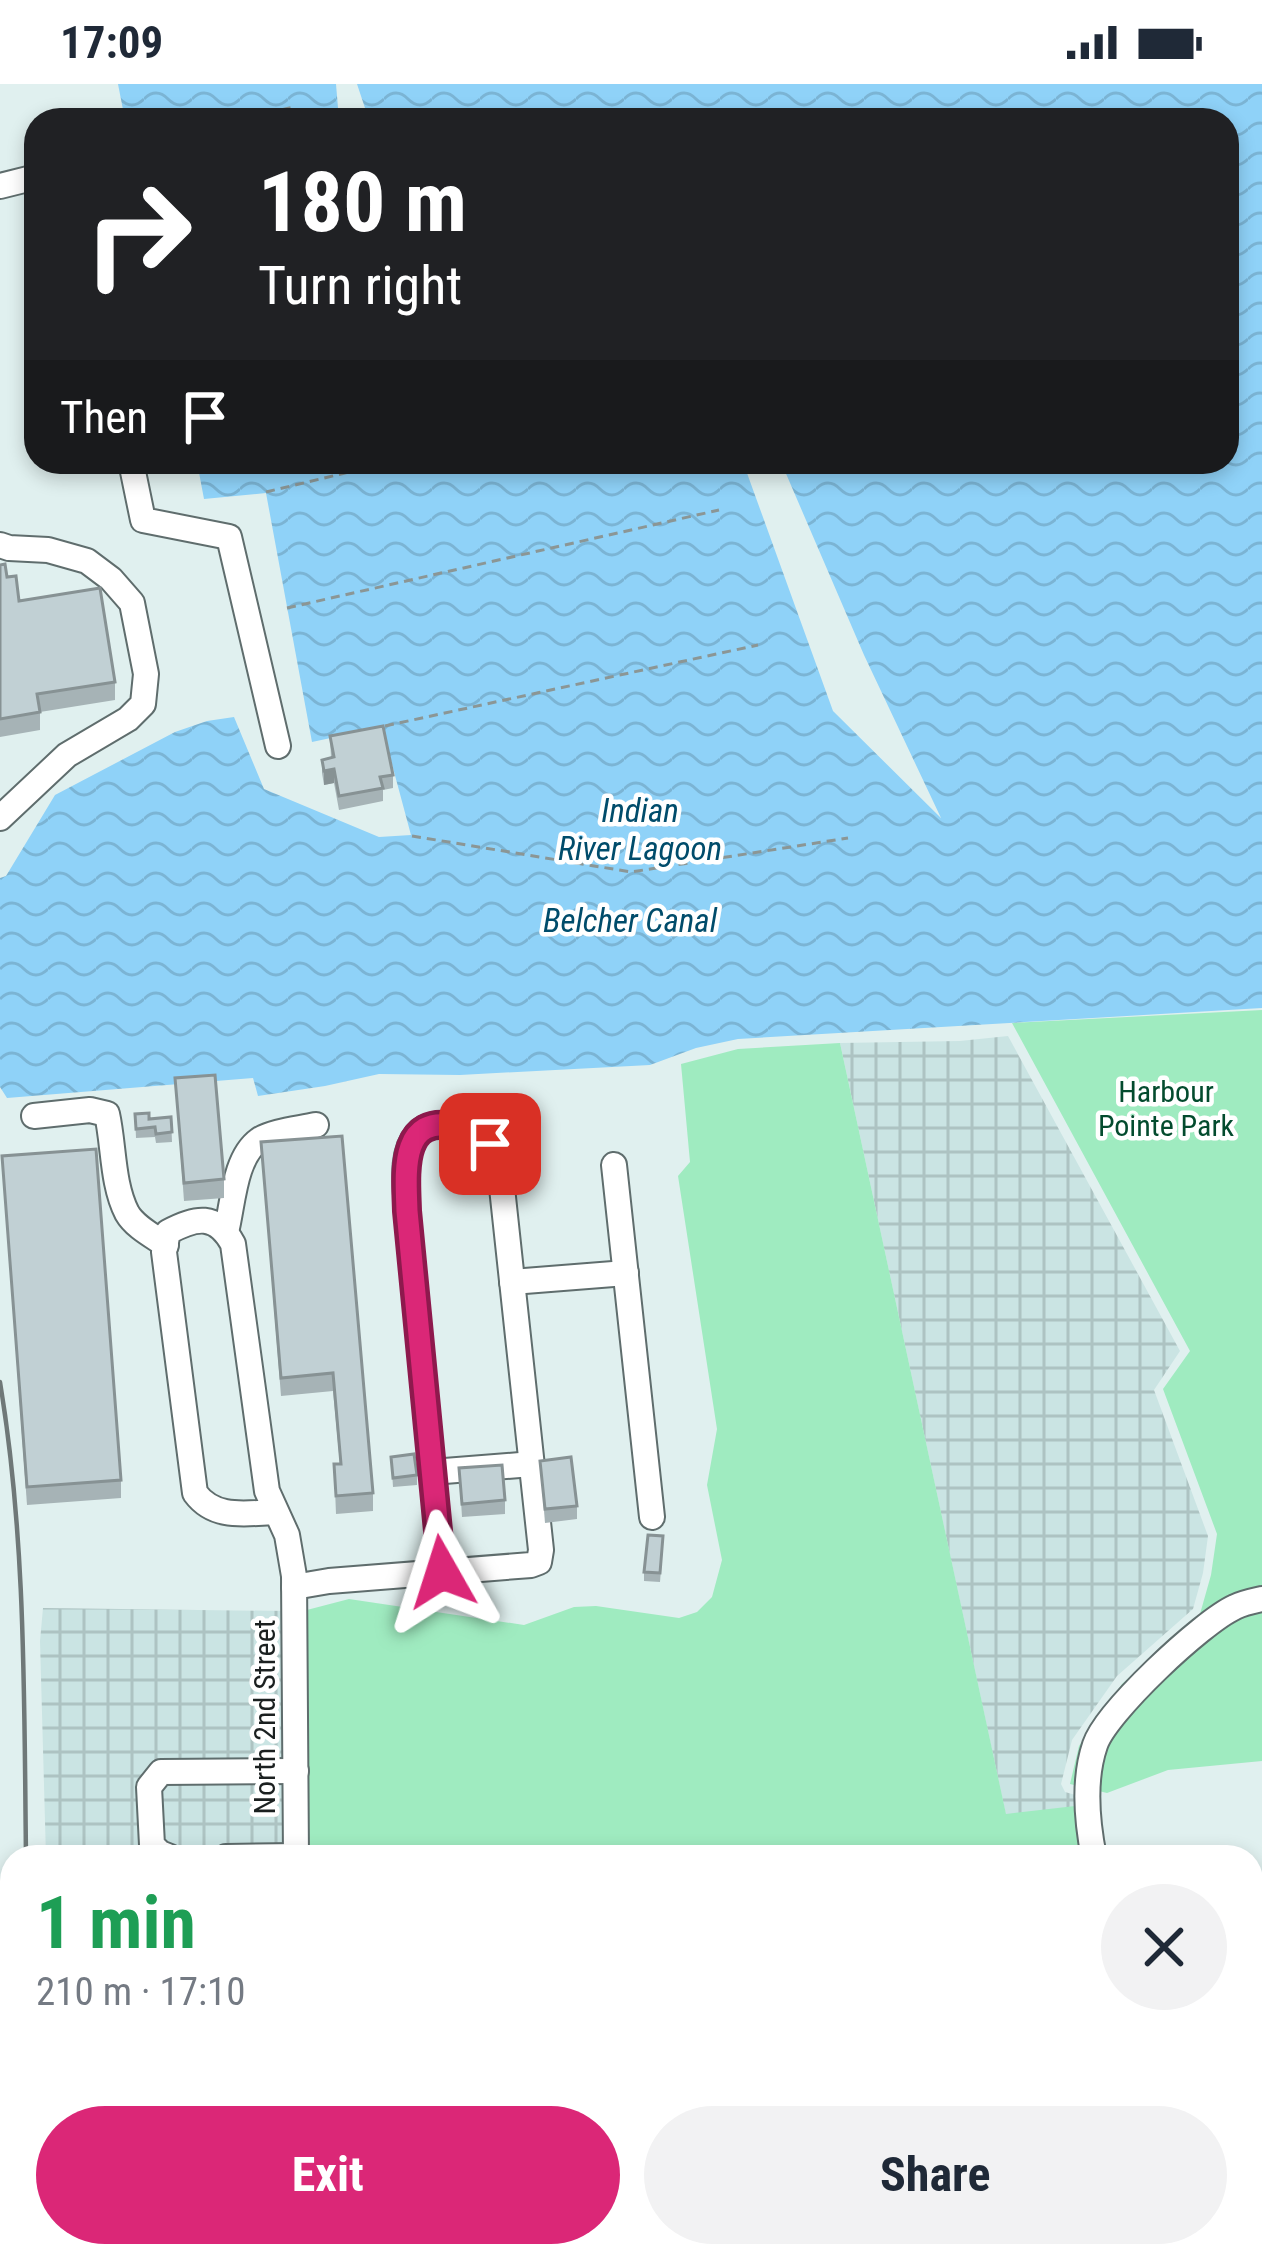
<!DOCTYPE html>
<html lang="en">
<head>
<meta charset="utf-8">
<style>
	:root { --surface:#fff; --page:#f2f2f3; --text:#1f2937; --muted:#747a83; --accent:#db2777 }
	body { margin:0; font-family:"Roboto Condensed",sans-serif; background:var(--page); color:var(--text); height:100vh; display:flex; flex-direction:column; font-size:45px; white-space:nowrap }
	* { box-sizing:border-box; margin:0 }
	p { font-size:39px; color:var(--muted) }
	.icon { flex:none; width:66px; height:66px; fill:none; stroke:currentColor; stroke-width:2; stroke-linecap:round; stroke-linejoin:round }
	.map { position:relative; flex:1; overflow:hidden }
	.sheet { position:absolute; left:0px; top:1761px; width:1263px; height:423px; display:flex; flex-direction:column; background:var(--surface); border-radius:36px 36px 0 0; box-shadow:0 6px 18px #0003 }
	.sheet>* { flex:none }
	.banner { position:absolute; left:24px; top:24px; width:1215px; height:366px; border-radius:36px; box-shadow:0 6px 18px #0003; background:#202124; color:#fff; overflow:hidden }
	.pin { position:absolute; display:grid; place-items:center; width:102px; height:102px; color:#fff; margin:-51px; border-radius:24px; box-shadow:0 6px 18px #0006 }
	.me { position:absolute; width:132px; margin:-66px; rotate:354deg; stroke-linejoin:round; filter:drop-shadow(0 0 9px #0008) }
	.turn { display:flex; align-items:center; gap:42px; height:252px; padding:0 36px; font-size:54px }
	.turn .icon { width:156px; height:156px; stroke-width:2.5 }
	.turn b { display:block; font-size:84px; line-height:102px }
	.then { display:flex; align-items:center; height:114px; padding:0 36px; background:#0003; gap:24px; font-size:45px }
	.round { display:grid; place-items:center; flex:none; width:126px; height:126px; border-radius:63px; background:var(--page) }
	.summary { display:flex; align-items:center; justify-content:space-between; height:204px; padding:0 36px }
	h1 { font-size:72px; font-weight:700; line-height:90px; color:#1e9e55 }
	.primary-button { display:flex; gap:24px; margin-top:auto; padding:24px 36px }
	.primary-button a { flex:1; height:138px; border-radius:72px; background:var(--accent); color:#fff; font-size:48px; font-weight:700; line-height:138px; text-align:center }
	.primary-button a+a { background:var(--page); color:var(--text) }
	.status { display:flex; justify-content:space-between; align-items:center; height:84px; padding:0 60px; background:var(--surface); direction:ltr }
	.status svg { height:33px; fill:currentColor }
	.map>svg:first-child { display:block }
	.industrial { fill:url(#industrial-grid) }
	.green { fill:#9febc0 }
	.water { fill:url(#water-waves) }
	.lines { fill:none; stroke-linecap:round; stroke-linejoin:round }
	.minor-casing { stroke:#5f6d6d; stroke-width:28 }
	.path { stroke:#8b9695; stroke-width:3; stroke-dasharray:9 6; stroke-linecap:butt }
	.minor { stroke:#fff; stroke-width:24 }
	.rail { stroke:#6f7878; stroke-width:4.5 }
	.wall { fill:#a6b3b6 }
	.shaded-wall { fill:#879294 }
	.building { fill:#c1d0d4; stroke:#879294; stroke-width:3 }
	.route-casing { stroke:#8e194d; stroke-width:30 }
	.route { stroke:#db2777; stroke-width:21 }
	.labels { text-anchor:middle; stroke-width:9; stroke-linejoin:round; paint-order:stroke }
	.park-label { font-size:30px; fill:#034b2e; stroke:#fff }
	.street-label { font-size:30px; fill:#1b2020; stroke:#fff }
	.water-label { font-size:33px; font-style:italic; fill:#004c6b; stroke:#fff }
</style>
</head>
<body>
<div class="status"><b>17:09</b><svg viewBox="0 0 49 12"><path d="M0 12V9h3v3zM5 12V6h3v6zM10 12V3h3v9zM15 12V0h3v12zM26 1h20v11H26zM47 4h2v5h-2z"/></svg></div>
<div class="map">
<svg width="1262" height="2182" viewBox="0 0 1262 2182">
	<defs>
		<pattern id="industrial-grid" width="8" height="8" patternUnits="userSpaceOnUse" patternTransform="scale(3)"><rect width="8" height="8" fill="#cae4e3"/><path d="M0 4h8M4 0v8" fill="none" stroke="#adc3c2"/></pattern>
		<pattern id="water-waves" width="16" height="10" patternUnits="userSpaceOnUse" patternTransform="scale(3)"><rect width="16" height="10" fill="#8fd2f8"/><path d="M0 5q4-4 8 0t8 0" fill="none" stroke="#7bb4d4"/></pattern>
	</defs>
	<rect width="100%" height="100%" fill="#e0f0ef"/>
	<g class="industrial">
		<polygon points="1008,952 1180,1267 1154,1306 1208,1452 1203,1489 1193,1525 1117,1592 1072,1656 1061,1700 1065,1708 1079,1712 1079,1722 1006,1731 840,959 960,957"/>
		<polygon points="43,1524 286,1527 287,1773 46,1773 40,1557"/>
		<polygon points="10,2073 12,2172 319,2172 320,2182 12,2182"/>
	</g>
	<g class="green">
		<polygon points="1262,926 1262,1677 1168,1686 1107,1709 1070,1700 1079,1662 1122,1600 1200,1530 1211,1491 1217,1450 1163,1305 1190,1267 1012,939"/>
		<polygon points="840,959 1006,1730 1075,1722 1084,1773 305,1773 303,1527 349,1515 524,1541 574,1523 596,1522 679,1534 697,1528 712,1513 722,1476 707,1401 717,1345 678,1092 690,1078 681,980 738,965"/>
		<polygon points="328,2172 567,2172 568,2182 329,2182"/>
	</g>
	<g class="water">
		<polygon points="118,0 336,0 339,36 125,36"/>
		<polygon points="357,0 1262,0 1262,924 738,955 696,964 650,981 460,991 379,990 325,1002 258,1012 253,994 7,1014 0,1003 0,794 6,792 55,711 175,648 207,637 234,633 264,705 379,753 411,751 382,643 312,658 266,409 204,415 197,378 743,378 833,627 941,734 864,571 781,378 1227,378 1227,36 369,36"/>
	</g>
	<g class="lines">
		<defs>
			<g id="minor">
				<polyline points="0,102 36,93"/>
				<polyline points="131,378 143,436 229,453 278,662"/>
				<polyline points="0,461 9,464 48,466 87,477 111,495 132,519 146,590 143,620 128,635 67,671 0,734"/>
				<path d="M34 1032 90 1026 107 1030C114 1061 112 1100 127 1129 135 1143 153 1152 166 1161"/>
				<polyline points="614,1081 652,1433"/>
				<path d="M226 1148C233 1121 234 1074 259 1056 273 1047 299 1045 316 1041"/>
				<polyline points="512,1198 626,1189"/>
				<polyline points="432,1388 532,1380"/>
				<path d="M276 1428C246 1429 215 1436 195 1409L164 1168 168 1148C196 1133 216 1129 233 1160L267 1407 287 1451 294 1492 296 1773"/>
				<path d="M294 1503 329 1497 531 1481 539 1478 541 1466 499 1076C498 1075 490 1060 489 1059 473 1045 433 1032 417 1050 400 1069 406 1104 407 1127L442 1488"/>
				<polyline points="170,1773 160,1769 152,1761 149,1703 161,1688 296,1687"/>
				<polyline points="226,1773 296,1772"/>
				<path d="M1094 1773C1087 1738 1083 1696 1095 1661 1106 1628 1202 1538 1235 1523 1243 1519 1253 1517 1262 1515"/>
				<polyline points="298,2172 298,2182"/>
				<polyline points="981,2182 988,2172"/>
			</g>
		</defs>
		<use href="#minor" class="minor-casing"/>
		<g class="path">
			<polyline points="238,36 294,23"/>
			<polyline points="266,408 391,378"/>
			<polyline points="287,524 719,426"/>
			<polyline points="385,642 758,561"/>
			<polyline points="412,752 631,788 848,754"/>
		</g>
		<use href="#minor" class="minor"/>
		<g class="rail">
			<path d="M0 1298C26 1454 24 1615 26 1773"/>
			<polyline points="18,2172 18,2182"/>
			<polyline points="48,2172 49,2182"/>
		</g>
	</g>
	<g class="wall">
		<polygon points="0,481 19,517 115,598 115,616 40,628 40,646 0,653"/>
		<polygon points="330,652 393,691 393,704 383,706 383,717 339,726 334,699 324,701 322,689 322,676 331,674"/>
		<polygon points="175,994 224,1095 224,1114 184,1117"/>
		<polygon points="135,1030 149,1035 171,1033 172,1058 156,1059 155,1053 136,1054"/>
		<polygon points="261,1058 373,1409 373,1427 336,1430 334,1380 340,1380 333,1307 281,1312"/>
		<polygon points="2,1072 121,1396 121,1414 27,1421"/>
		<polygon points="391,1373 417,1391 417,1401 393,1403"/>
		<polygon points="540,1377 577,1422 577,1435 545,1439"/>
		<polygon points="459,1384 505,1416 505,1430 462,1433"/>
		<polygon points="663,1461 660,1498 644,1497 644,1488"/>
	</g>
	<polygon class="shaded-wall" points="334,685 334,699 324,701 324,687"/>
	<g class="building">
		<polygon points="5,480 7,493 16,492 19,517 100,504 115,598 37,610 40,628 0,635 0,481"/>
		<polygon points="383,642 393,691 380,693 383,704 339,712 334,685 324,687 322,676 334,673 330,652"/>
		<polygon points="215,991 224,1095 184,1099 175,994"/>
		<polygon points="149,1029 149,1035 171,1033 172,1048 156,1050 155,1043 136,1045 135,1030"/>
		<polygon points="342,1052 373,1409 336,1412 334,1380 341,1380 333,1289 281,1294 261,1058"/>
		<polygon points="96,1065 121,1396 27,1403 2,1072"/>
		<polygon points="414,1370 417,1391 393,1394 391,1373"/>
		<polygon points="571,1373 577,1422 545,1425 540,1377"/>
		<polygon points="502,1381 505,1416 462,1420 459,1384"/>
		<polygon points="648,1451 663,1452 660,1489 644,1488"/>
		<polygon points="72,1767 238,1770 238,1773 72,1773"/>
		<polygon points="66,2172 119,2172 120,2182 66,2182"/>
	</g>
	<g class="lines">
		<defs>
			<path id="route" d="M442 1488 407 1127C406 1091 399 1031 454 1042 466 1045 479 1054 490 1060"/>
		</defs>
		<use href="#route" class="route-casing"/>
		<use href="#route" class="route"/>
	</g>
	<g class="labels">
		<g class="park-label">
			<text x="1166" y="1018">Harbour<tspan x="1166" dy="34">Pointe Park</tspan></text>
		</g>
		<g class="street-label">
			<text transform="translate(265 1633) rotate(-90)" y="10">North 2nd Street</text>
		</g>
		<g class="water-label">
			<text x="640" y="738">Indian<tspan x="640" dy="38">River Lagoon</tspan></text>
			<text x="630" y="848">Belcher Canal</text>
		</g>
	</g>
</svg>
<div class="pin" style="left:490px;top:1060px;background:#d93025"><svg class="icon" aria-label="arrive" viewBox="0 0 24 24"><path d="M6 21V4h12l-3 4 3 4H6"/></svg></div>
<svg class="me" style="left:442px;top:1488px" viewBox="-20 -20 40 40"><path d="M0-17L14 15 0 8-14 15z" fill="#db2777" stroke="#fff" stroke-width="4"/></svg>
<div class="banner">
<div class="turn"><svg class="icon" aria-label="right" viewBox="0 0 24 24"><path d="M7 20v-9h11M14 6l5 5-5 5"/></svg><div><b>180 m</b>Turn right</div></div>
<div class="then">Then<svg class="icon" aria-label="arrive" viewBox="0 0 24 24"><path d="M6 21V4h12l-3 4 3 4H6"/></svg></div>
</div>
<section class="sheet">
<div class="summary"><div><h1>1 min</h1><p>210 m · 17:10</p></div><a class="round"><svg class="icon" aria-label="close" viewBox="0 0 24 24"><path d="M6 6l12 12M18 6L6 18"/></svg></a></div>
<div class="primary-button"><a>Exit</a><a>Share</a></div>
</section>
</div>
</body>
</html>
